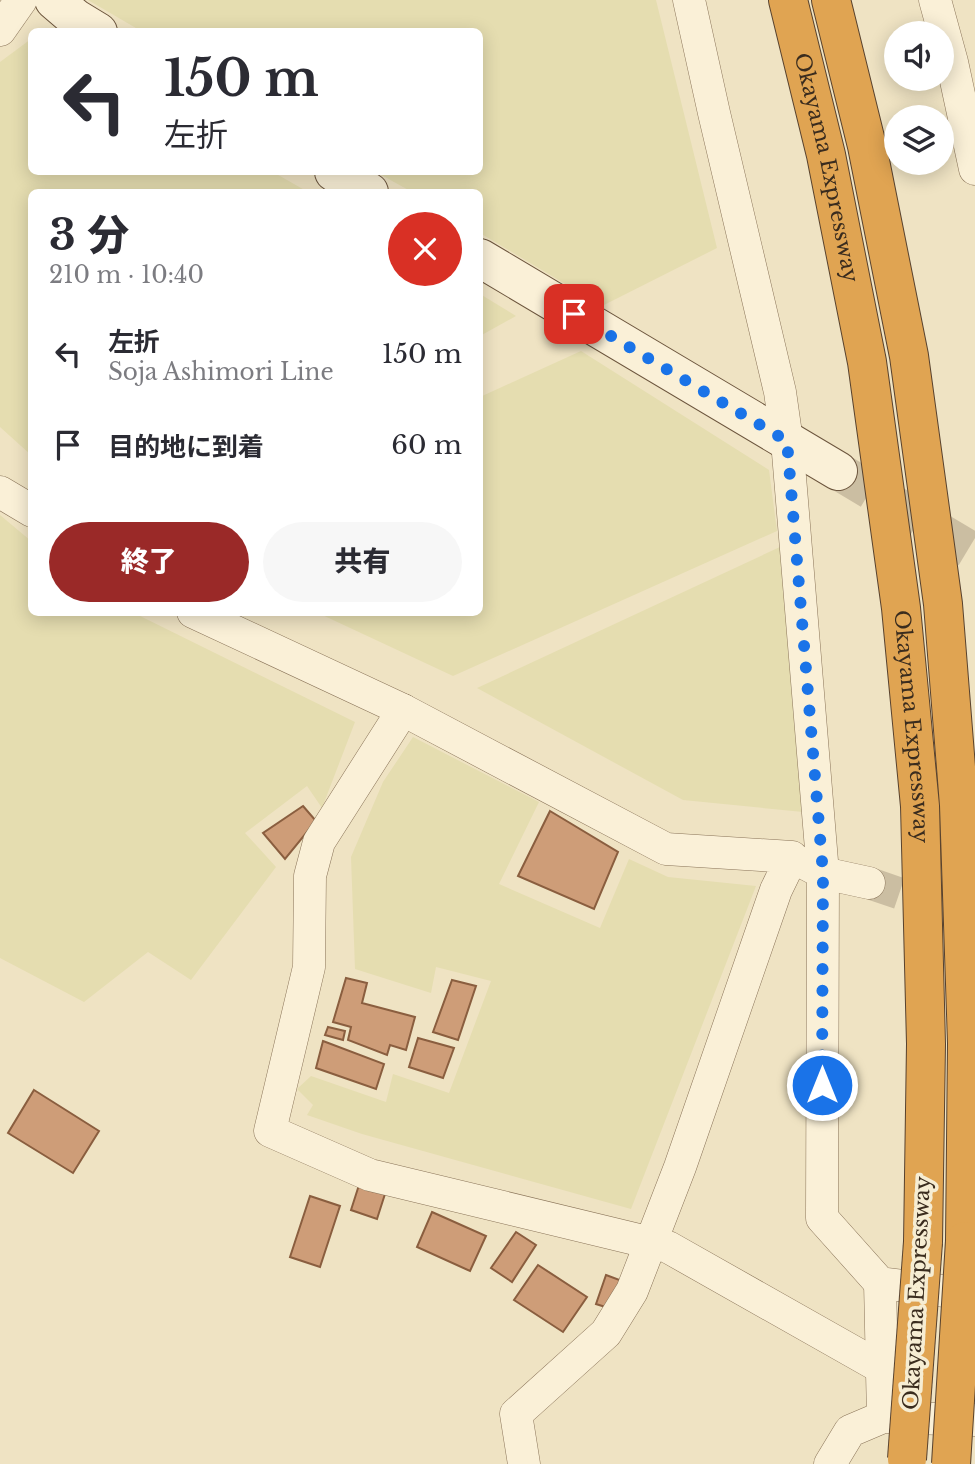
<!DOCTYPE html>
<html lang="ja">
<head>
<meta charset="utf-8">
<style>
	:root { --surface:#fff; --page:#f7f7f7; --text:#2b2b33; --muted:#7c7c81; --accent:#9a2928 }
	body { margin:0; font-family:"Libre Baskerville","Noto Sans JP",serif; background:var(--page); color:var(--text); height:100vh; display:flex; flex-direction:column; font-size:26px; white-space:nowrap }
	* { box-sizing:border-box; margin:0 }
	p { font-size:23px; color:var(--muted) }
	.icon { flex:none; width:38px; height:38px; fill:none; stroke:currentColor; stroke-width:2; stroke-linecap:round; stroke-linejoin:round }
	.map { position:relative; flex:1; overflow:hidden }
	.details { position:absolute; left:28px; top:189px; width:455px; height:427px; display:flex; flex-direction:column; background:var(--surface); border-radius:10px; box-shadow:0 4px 18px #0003 }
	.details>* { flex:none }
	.top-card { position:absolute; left:28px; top:28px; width:455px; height:147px; border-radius:10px; box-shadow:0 4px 18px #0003; background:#fff; color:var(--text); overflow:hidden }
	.tools { position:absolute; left:884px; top:21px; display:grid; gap:14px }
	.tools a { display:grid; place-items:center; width:70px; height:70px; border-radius:50%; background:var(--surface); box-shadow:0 4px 18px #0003; font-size:35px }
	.pin { position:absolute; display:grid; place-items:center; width:60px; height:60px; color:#fff; margin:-30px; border-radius:14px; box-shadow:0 4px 10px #0006 }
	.me { position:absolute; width:77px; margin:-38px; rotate:0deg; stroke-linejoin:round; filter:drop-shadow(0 0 5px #0008) }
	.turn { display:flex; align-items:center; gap:24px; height:147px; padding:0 21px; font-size:32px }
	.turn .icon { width:91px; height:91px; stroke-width:2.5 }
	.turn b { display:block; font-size:49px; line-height:60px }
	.round { display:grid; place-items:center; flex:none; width:74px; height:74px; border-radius:37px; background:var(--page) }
	.head { display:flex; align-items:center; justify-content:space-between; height:119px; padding:0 21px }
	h1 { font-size:42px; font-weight:800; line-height:52px }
	.primary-button { display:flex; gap:14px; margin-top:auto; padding:14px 21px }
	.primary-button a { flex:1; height:80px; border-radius:42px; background:var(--accent); color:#fff; font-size:28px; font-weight:800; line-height:80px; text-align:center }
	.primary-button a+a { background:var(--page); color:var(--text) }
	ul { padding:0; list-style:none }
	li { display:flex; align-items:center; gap:21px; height:91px; padding:0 21px }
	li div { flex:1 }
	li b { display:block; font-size:26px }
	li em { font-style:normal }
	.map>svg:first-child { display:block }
	.farmland { fill:#e5ddb0 }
	.building { fill:#ce9d78; stroke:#8a5e3f; stroke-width:2 }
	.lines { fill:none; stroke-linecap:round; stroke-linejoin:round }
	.minor-tunnel { stroke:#cbbea2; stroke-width:32; stroke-dasharray:32 16; stroke-linecap:butt }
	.secondary-tunnel { stroke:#cbbea2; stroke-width:38; stroke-dasharray:38 19; stroke-linecap:butt }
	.minor-casing { stroke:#8a7459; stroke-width:33 }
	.secondary-casing { stroke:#6c553d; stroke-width:40 }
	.motorway-casing { stroke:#58422e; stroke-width:40 }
	.minor { stroke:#faf0d7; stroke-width:32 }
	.secondary { stroke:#faf0d7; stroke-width:38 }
	.motorway { stroke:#e0a452; stroke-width:38 }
	.motorway-bridge-casing { stroke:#58422e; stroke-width:40; stroke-linecap:butt }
	.motorway-bridge { stroke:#e0a452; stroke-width:38 }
	.route { stroke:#1a73e8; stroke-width:12; stroke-dasharray:0 21.6 }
	.labels { text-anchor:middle; stroke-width:7; stroke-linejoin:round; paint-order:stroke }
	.street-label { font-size:21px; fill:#3a2c1e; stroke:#f6edd3 }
</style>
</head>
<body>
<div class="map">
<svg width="975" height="1464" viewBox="0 0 975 1464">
	<rect width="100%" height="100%" fill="#efe3c3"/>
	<g class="farmland">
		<polygon points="88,0 656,0 717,248 602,306 480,233 480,192 412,192 376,172 480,172 480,32 141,31"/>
		<polygon points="31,39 32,172 273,172 308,192 32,192 31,455 0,427 0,62"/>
		<polygon points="480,294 516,316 480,336"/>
		<polygon points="581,351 769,470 777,531 453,676 318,613 480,612 480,397"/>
		<polygon points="0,515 31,541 32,612 134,613 355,722 322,808 307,786 245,833 276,867 191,980 148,952 84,1002 0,958"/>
		<polygon points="782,546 803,812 683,800 477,688"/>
		<polygon points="413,737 539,802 499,884 600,928 629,859 668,877 756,886 631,1209 362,1134 307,1115 313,1105 297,1089 311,1076 386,1102 393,1074 449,1093 491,981 436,967 431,993 355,969 351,857 383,782"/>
	</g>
	<g class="building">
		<polygon points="303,806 316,821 285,859 263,833"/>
		<polygon points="550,811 618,852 594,909 518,876"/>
		<polygon points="346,978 367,983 362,1003 415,1017 406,1050 390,1045 387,1055 348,1040 351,1027 333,1022"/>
		<polygon points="452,980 476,986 458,1040 433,1032"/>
		<polygon points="328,1027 345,1031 343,1040 325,1035"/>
		<polygon points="418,1038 454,1048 443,1078 409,1067"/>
		<polygon points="323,1041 384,1064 376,1089 316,1068"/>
		<polygon points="34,1090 99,1131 73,1173 8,1133"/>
		<polygon points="359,1185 385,1194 377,1219 351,1210"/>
		<polygon points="310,1196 340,1206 320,1267 290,1257"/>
		<polygon points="432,1212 486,1236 470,1271 417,1247"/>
		<polygon points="516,1232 536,1245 512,1282 491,1268"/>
		<polygon points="538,1265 587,1297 563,1332 514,1300"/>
		<polygon points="606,1275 625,1282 615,1310 596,1304"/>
	</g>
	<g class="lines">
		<polyline class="minor-tunnel" points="869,883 975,919"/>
		<polyline class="secondary-tunnel" points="838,471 975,553"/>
		<defs>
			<g id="minor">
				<polyline points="689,0 714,113 780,392 787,441 823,873 822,1218 880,1283 975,1295"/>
				<polyline points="935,0 952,62 975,169"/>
				<polyline points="0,30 21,0"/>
				<polyline points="0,492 32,511"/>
				<polyline points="193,612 403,710 666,849 792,857 776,890 680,1167 632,1291 606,1333 516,1414 524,1464"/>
				<polyline points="403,710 319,842 310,876 309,967 270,1131 370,1175 668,1247 882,1368"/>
				<polyline points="804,863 823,873 869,883"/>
				<polyline points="880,1283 883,1417"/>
				<polyline points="830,1464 850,1431 883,1417 975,1420"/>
			</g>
			<g id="secondary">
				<polyline points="54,0 75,18 98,32"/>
				<polyline points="334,172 369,192"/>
				<polyline points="480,258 838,471"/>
			</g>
			<g id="motorway">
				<path id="s1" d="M788 0 826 155 867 362 901 608 920 806 926 1044 923 1242"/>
				<polyline points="831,0 867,146 909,356 943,604 959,805 967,1043 965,1241"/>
			</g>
		</defs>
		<use href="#minor" class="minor-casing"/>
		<use href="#secondary" class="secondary-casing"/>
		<use href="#motorway" class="motorway-casing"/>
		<use href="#minor" class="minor"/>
		<use href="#secondary" class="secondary"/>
		<use href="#motorway" class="motorway"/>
		<defs>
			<g id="motorway-bridge">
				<polyline points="907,1459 923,1242"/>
				<polyline points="951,1464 965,1241"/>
			</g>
		</defs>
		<use href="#motorway-bridge" class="motorway-bridge-casing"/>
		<use href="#motorway-bridge" class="motorway-bridge"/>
	</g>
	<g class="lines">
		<polyline class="route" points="574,314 787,441 823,873 822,1085"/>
	</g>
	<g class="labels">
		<g class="street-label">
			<text dy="7" stroke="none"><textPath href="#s1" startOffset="172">Okayama Expressway</textPath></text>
			<text dy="7" stroke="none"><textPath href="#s1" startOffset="738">Okayama Expressway</textPath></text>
			<text transform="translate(917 1293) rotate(-87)" y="7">Okayama Expressway</text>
		</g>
	</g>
</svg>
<div class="tools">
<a><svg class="icon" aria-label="sound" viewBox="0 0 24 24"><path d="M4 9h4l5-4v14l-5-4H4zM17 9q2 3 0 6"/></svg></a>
<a><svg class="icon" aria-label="layers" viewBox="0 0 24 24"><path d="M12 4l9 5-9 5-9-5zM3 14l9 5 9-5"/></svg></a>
</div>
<div class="pin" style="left:574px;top:314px;background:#d93025"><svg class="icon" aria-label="arrive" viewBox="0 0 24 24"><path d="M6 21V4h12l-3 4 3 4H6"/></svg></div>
<svg class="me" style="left:822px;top:1085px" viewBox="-20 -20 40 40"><circle r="17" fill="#1a73e8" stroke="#fff" stroke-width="3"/><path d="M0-11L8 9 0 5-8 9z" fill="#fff"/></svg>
<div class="top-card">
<div class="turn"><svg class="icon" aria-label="left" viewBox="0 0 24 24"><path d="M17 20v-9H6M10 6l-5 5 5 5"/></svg><div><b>150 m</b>左折</div></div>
</div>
<section class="details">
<div class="head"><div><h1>3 分</h1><p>210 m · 10:40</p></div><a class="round" style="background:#d93025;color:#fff"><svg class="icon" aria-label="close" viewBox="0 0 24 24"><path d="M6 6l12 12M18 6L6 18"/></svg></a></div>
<ul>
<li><svg class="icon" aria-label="left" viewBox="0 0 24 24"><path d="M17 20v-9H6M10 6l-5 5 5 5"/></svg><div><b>左折</b><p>Soja Ashimori Line</p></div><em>150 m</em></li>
<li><svg class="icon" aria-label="arrive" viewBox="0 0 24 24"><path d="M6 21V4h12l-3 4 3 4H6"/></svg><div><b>目的地に到着</b></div><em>60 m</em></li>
</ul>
<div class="primary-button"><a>終了</a><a>共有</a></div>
</section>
</div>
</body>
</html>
